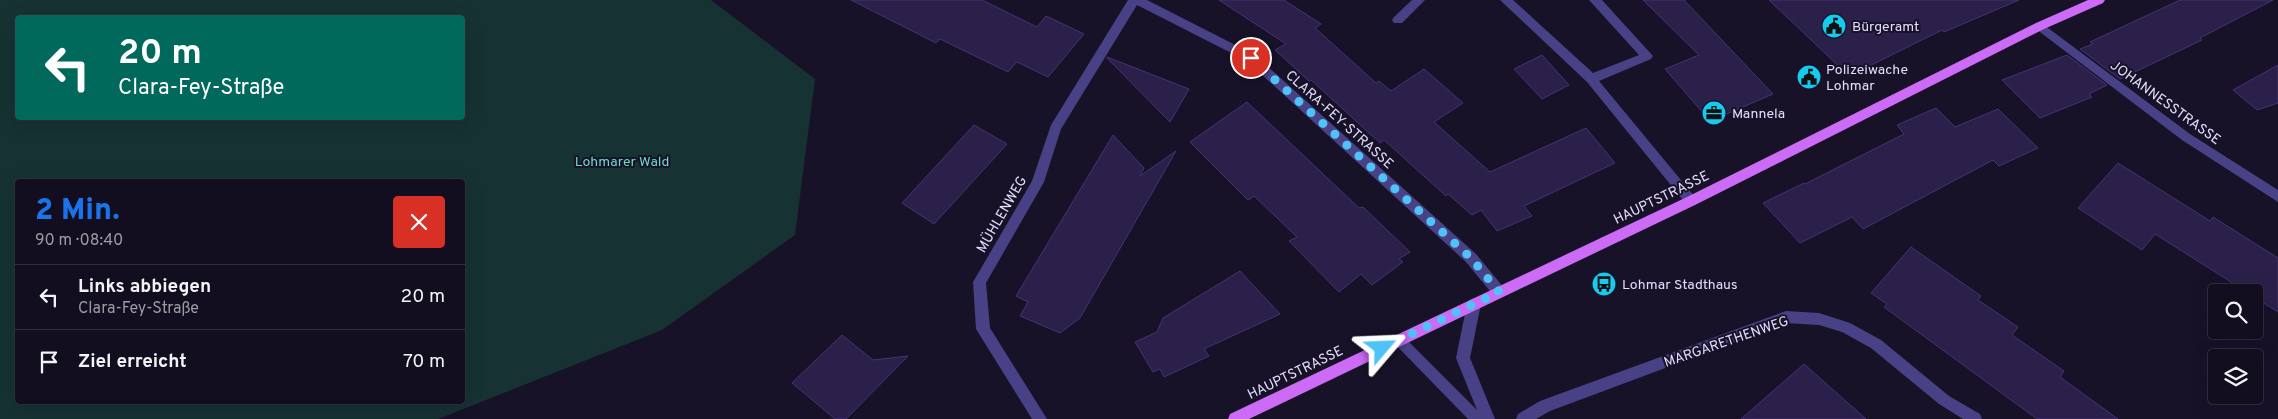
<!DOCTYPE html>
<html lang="de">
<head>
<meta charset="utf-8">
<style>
	:root { --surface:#120e1f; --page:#1b1728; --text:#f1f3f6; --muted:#9c9ca4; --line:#312e3d; --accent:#1a73e8 }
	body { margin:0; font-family:Overpass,sans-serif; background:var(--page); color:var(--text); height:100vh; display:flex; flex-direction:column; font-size:19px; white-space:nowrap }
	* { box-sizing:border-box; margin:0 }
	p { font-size:16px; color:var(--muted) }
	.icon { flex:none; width:28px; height:28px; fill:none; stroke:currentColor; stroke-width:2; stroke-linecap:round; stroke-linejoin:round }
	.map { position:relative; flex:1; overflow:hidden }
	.panel { position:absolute; left:15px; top:179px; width:450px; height:225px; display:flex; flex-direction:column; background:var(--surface); border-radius:5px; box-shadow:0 5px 20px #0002,0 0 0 1px var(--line) }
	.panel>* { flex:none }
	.hud { position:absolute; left:15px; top:15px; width:450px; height:105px; border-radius:5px; box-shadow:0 5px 20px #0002,0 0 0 1px var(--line); background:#00695c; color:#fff; overflow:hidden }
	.buttons { position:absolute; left:2208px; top:284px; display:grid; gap:10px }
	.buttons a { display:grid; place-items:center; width:55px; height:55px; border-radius:5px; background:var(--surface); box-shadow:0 5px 20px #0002,0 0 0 1px var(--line); font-size:25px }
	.pin { position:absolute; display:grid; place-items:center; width:42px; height:42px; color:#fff; margin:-21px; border:2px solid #fff; border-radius:50%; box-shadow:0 1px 5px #0007 }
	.me { position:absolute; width:55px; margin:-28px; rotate:64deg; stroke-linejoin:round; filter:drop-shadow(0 0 4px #0008) }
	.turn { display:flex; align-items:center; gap:18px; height:105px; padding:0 20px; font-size:22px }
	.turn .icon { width:65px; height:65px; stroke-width:2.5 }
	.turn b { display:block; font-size:35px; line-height:42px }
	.round { display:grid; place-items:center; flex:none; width:52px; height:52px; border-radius:5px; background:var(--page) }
	.overview { display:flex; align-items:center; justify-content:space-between; height:85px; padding:0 20px }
	h1 { font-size:30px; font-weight:800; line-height:38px; color:var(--accent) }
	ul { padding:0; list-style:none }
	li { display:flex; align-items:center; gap:15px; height:65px; padding:0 20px; border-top:1px solid var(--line) }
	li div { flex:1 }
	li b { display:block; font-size:19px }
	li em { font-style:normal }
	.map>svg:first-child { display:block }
	.green { fill:#163233; fill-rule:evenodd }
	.building { fill:#2b2049; stroke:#443374 }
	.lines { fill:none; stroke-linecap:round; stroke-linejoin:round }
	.minor { fill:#484185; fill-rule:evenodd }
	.major { fill:#cb6bf6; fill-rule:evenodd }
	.route { stroke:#4fc3f7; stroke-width:9; stroke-dasharray:0 16.2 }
	.labels { text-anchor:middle; stroke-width:4; stroke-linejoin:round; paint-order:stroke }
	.poi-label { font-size:14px; fill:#e3ddfd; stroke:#181229; text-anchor:start }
	.street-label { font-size:14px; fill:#e3ddfd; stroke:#181229 }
	.park-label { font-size:14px; fill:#6cdac6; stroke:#181229 }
</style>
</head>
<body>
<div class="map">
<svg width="2278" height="419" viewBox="0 0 2278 419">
	<rect width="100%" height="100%" fill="#181229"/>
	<path class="green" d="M0 0H711L815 79 795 235 662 330 438 419H0ZM18 18H462V118H18ZM18 181H462V401H18Z"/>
	<g class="building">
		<polygon points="851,0 982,0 1037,27 1046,16 1084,34 1048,77 1017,62 1008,72 940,39 936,43"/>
		<polygon points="1219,0 1284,0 1321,24 1315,28 1376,83 1379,81 1391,91 1424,69 1463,103 1434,122 1490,172 1586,128 1615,163 1524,206 1532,216 1497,231 1481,210 1472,215 1448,194 1446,196 1384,140 1380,143 1311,80 1309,81 1275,50 1286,44"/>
		<polygon points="1643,0 1684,0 1773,94 1710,121 1665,69 1699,55"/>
		<polygon points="1769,0 2019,0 1944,32 1942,30 1849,76"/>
		<polygon points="2180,0 2273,0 2200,38 2202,40 2120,79 2080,49 2093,44 2090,42"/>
		<polygon points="1542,55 1569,85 1542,99 1514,69"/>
		<polygon points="2067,55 2107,85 2089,94 2092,97 2040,118 2002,80"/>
		<polygon points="1107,57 1189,89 1170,122 1107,58"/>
		<polygon points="2278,65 2278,103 2257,110 2233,90"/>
		<polygon points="1247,102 1359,208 1363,207 1410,252 1399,259 1403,262 1372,285 1361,274 1339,292 1289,241 1297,237 1254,196 1248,200 1190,142"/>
		<polygon points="1936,108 1955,127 1998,109 2038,148 1999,166 1993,160 1863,229 1852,217 1800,243 1763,203 1804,183 1805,184 1904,134 1897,125"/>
		<polygon points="974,125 1007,144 934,224 902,203"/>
		<polygon points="1113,135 1144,168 1140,176 1176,151 1080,318 1060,333 1020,316 1028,302 1016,296"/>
		<polygon points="2118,163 2210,221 2213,217 2278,258 2278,312 2254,297 2254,292 2247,292 2155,234 2142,250 2078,208"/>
		<polygon points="1911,247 1981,296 1978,300 2018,327 2012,335 2064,371 2060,377 2118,419 2037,419 1884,307 1887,304 1871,293"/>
		<polygon points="1240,271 1280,314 1204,349 1209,356 1164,377 1160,369 1153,372 1135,342 1157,332 1163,318"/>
		<polygon points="842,335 873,360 908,356 846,419 835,419 792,383"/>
		<polygon points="1804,364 1866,419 1741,419"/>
	</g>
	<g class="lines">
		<g class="minor">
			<polygon points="1128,0 1147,0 1255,55 1476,254 1504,288 1506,292 1504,296 1499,298 1494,296 1466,262 1247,61 1137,5 1061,129 1044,182 986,283 990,328 1047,419 1032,419 976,329 973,282 1032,181 1051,125"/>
			<polygon points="1412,0 1425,0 1402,23 1394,23 1392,20 1394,17"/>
			<polygon points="1500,0 1513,0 1593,73 1639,55 1589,0 1602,0 1653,56 1651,59 1599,81 1695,197 1697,201 1695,205 1687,205 1587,82"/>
			<polygon points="2040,22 2190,134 2278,190 2278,202 2182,140 2036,29 2034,26 2036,23"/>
			<polygon points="1474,298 1479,300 1481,304 1470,358 1495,419 1468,419 1391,340 1393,336 1398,334 1403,336 1477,410 1456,358 1467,304 1469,300"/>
			<polygon points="1786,311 1819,313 1850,323 1881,340 1949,396 1980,414 1982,419 1963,419 1939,404 1871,348 1842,332 1819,325 1786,323 1550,411 1536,419 1516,419 1518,414 1540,401"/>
		</g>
		<polygon class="major" points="2088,0 2105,0 2103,3 2044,29 1695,205 1249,419 1228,419 1230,414 1687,197 2036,23"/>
	</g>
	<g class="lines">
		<polyline class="route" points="1251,58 1471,258 1499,292 1382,348"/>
	</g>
	<defs>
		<symbol id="civic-disc" viewBox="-11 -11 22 22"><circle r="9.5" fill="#16cbf0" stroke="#181229"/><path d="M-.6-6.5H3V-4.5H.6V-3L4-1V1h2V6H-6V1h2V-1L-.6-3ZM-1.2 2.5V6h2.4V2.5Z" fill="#111"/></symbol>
		<symbol id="office-disc" viewBox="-11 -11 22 22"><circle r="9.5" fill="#16cbf0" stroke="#181229"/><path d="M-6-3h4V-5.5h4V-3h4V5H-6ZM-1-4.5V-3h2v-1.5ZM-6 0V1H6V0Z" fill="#111"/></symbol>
		<symbol id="bus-disc" viewBox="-11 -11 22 22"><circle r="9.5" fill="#16cbf0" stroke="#181229"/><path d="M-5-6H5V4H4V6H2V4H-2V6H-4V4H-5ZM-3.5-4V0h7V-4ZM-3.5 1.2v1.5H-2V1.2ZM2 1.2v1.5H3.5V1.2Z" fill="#111"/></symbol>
	</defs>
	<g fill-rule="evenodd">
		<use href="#civic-disc" x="1820" y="12" width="28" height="28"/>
		<use href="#civic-disc" x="1795" y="63" width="28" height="28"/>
		<use href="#office-disc" x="1700" y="99" width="28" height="28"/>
		<use href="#bus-disc" x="1590" y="270" width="28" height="28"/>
	</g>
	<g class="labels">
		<g class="poi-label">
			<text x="1852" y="31">Bürgeramt</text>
			<text x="1826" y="74">Polizeiwache<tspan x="1826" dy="16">Lohmar</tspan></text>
			<text x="1732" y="118">Mannela</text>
			<text x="1622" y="289">Lohmar Stadthaus</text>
		</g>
		<g class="street-label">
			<text transform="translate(2166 102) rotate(36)" y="5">JOHANNESSTRASSE</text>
			<text transform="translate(1340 119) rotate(42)" y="5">CLARA-FEY-STRASSE</text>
			<text transform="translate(1661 197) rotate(-26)" y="5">HAUPTSTRASSE</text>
			<text transform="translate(1001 214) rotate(-60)" y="5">MÜHLENWEG</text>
			<text transform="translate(1726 341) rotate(-19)" y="5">MARGARETHENWEG</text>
			<text transform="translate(1295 372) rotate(-26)" y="5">HAUPTSTRASSE</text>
		</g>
		<g class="park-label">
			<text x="622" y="166">Lohmarer Wald</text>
		</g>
	</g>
</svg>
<div class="buttons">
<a><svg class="icon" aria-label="search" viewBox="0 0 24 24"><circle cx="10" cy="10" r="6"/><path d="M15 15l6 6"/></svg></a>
<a><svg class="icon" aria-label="layers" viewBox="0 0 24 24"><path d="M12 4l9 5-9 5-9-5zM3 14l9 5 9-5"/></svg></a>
</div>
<div class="pin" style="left:1251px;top:58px;background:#d93025"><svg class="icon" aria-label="arrive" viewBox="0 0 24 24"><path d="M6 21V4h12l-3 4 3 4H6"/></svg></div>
<svg class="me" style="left:1382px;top:348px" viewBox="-20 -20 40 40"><path d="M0-17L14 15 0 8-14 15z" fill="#4fc3f7" stroke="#fff" stroke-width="4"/></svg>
<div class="hud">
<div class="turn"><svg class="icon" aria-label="left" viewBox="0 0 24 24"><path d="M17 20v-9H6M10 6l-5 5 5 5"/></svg><div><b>20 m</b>Clara-Fey-Straße</div></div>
</div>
<section class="panel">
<div class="overview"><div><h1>2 Min.</h1><p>90 m · 08:40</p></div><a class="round" style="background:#d93025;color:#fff"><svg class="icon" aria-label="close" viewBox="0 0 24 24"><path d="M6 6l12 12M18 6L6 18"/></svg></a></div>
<ul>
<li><svg class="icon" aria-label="left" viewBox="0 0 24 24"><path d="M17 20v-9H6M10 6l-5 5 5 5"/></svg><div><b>Links abbiegen</b><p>Clara-Fey-Straße</p></div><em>20 m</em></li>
<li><svg class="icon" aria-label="arrive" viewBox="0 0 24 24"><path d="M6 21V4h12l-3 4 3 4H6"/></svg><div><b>Ziel erreicht</b></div><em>70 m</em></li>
</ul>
</section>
</div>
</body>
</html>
